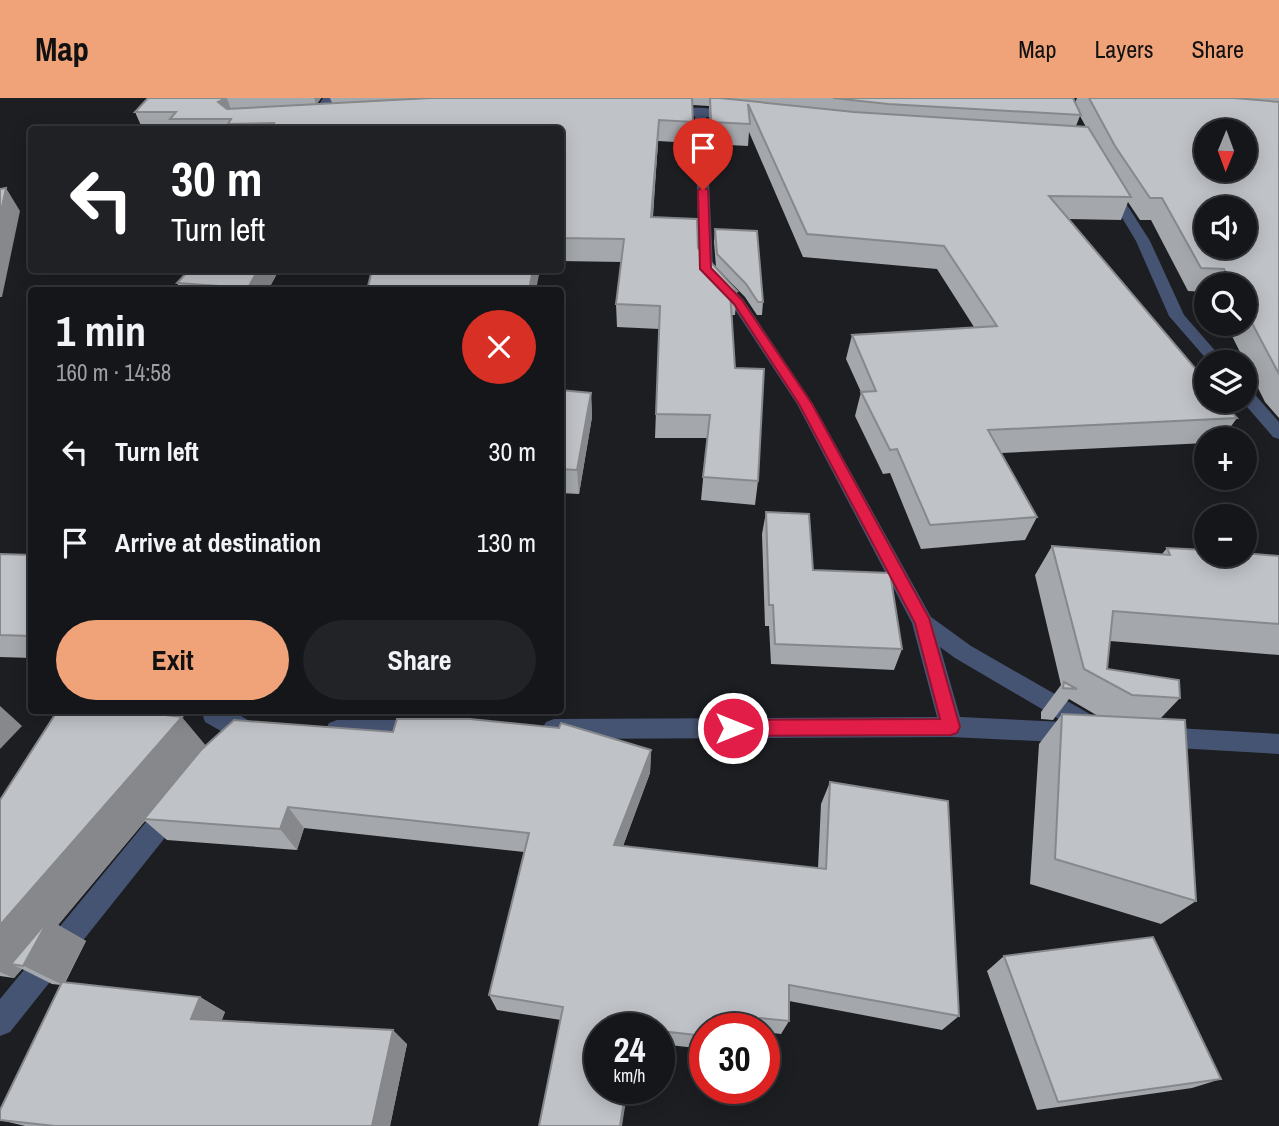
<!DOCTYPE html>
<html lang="en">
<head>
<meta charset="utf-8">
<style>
	:root { --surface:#15161a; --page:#222327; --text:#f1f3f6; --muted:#9d9fa2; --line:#343539; --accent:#f0a279 }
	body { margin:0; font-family:"Archivo Narrow",sans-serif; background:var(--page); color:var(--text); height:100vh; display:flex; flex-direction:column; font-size:26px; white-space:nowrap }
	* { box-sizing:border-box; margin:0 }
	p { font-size:23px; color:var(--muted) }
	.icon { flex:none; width:38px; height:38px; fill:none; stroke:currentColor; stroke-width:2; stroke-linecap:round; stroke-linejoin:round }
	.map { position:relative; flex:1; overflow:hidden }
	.sheet { position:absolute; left:28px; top:189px; width:536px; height:427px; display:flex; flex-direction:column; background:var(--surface); border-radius:7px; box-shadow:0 4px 18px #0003,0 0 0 2px var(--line) }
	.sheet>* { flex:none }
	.top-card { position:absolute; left:28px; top:28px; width:536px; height:147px; border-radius:7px; box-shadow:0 4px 18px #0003,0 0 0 2px var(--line); background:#202124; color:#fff; overflow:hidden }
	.needle { width:46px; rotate:181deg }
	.buttons { position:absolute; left:1194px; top:21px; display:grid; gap:14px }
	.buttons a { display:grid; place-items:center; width:63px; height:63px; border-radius:50%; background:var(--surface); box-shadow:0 4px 18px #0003,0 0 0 2px var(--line); font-size:35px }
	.speed { position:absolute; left:584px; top:915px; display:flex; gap:14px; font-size:35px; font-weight:700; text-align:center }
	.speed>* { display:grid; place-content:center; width:91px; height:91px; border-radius:50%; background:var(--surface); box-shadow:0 4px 18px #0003,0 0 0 2px var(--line); line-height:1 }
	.speed small { font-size:18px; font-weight:400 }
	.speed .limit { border:10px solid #d22; background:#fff; color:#111 }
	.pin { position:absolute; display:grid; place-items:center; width:60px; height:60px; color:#fff; margin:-72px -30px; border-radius:50% 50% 50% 0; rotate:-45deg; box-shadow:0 0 7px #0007 }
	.pin .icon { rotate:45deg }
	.me { position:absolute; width:77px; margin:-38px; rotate:90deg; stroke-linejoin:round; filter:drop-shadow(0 0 5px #0008) }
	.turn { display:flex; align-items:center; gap:24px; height:147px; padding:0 28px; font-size:32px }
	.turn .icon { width:91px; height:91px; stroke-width:2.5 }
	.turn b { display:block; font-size:49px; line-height:60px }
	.round { display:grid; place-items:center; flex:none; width:74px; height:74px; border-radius:37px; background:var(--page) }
	.head { display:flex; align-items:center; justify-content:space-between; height:119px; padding:0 28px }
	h1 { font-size:42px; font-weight:700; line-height:52px }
	.button { display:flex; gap:14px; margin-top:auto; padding:14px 28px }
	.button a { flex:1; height:80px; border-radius:42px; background:var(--accent); color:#111; font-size:28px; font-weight:700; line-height:80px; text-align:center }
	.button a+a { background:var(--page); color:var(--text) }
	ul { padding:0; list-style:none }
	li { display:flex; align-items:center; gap:21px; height:91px; padding:0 28px }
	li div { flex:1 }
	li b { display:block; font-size:26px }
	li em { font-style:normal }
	header { display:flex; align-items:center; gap:42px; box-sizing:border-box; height:98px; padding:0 35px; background:var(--accent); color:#111 }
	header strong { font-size:33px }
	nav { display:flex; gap:38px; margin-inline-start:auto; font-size:24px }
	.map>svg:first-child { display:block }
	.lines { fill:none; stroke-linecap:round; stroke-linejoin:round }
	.minor { fill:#465473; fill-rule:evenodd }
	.wall { fill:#a4a7ab; fill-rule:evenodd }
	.shaded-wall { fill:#86888b }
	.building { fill:#bfc2c7; stroke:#86888b; stroke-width:2; fill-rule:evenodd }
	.route { fill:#e11d48; stroke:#92132f; stroke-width:2 }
</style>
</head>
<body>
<header>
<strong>Map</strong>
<nav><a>Map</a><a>Layers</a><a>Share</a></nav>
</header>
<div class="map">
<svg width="1279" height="1028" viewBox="0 0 1279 1028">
	<rect width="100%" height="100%" fill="#1c1e22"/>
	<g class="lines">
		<g class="minor">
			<polygon points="323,0 333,0 329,9 342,17 342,21 334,21 319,12 317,10"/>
			<path d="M665 9C684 10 729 8 744 18L738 21 706 19 713 170 743 201 813 306 931 519 971 548 1102 623 1106 630 1102 637 1094 640 1088 638 1086 642 1078 645 951 639 554 641 546 638 542 631 546 624 554 621 937 619 912 525 797 306 732 207 699 171 695 18 661 14 659 12ZM940 549 955 560 1064 624 960 619Z"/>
			<polygon points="1109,84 1113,85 1150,143 1184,217 1225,264 1209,264 1169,218 1136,143 1103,88"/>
			<polygon points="1244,290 1250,291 1279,324 1279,341 1273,339 1242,303 1244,303"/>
			<path d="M201 612C220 612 247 613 257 633L253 640C237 646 219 631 205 624Z"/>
			<polygon points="337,622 420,622 428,625 432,632 428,639 420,642 337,642 329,639 325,632 329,625"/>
			<polygon points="1159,629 1279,636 1279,656 1159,649 1151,646 1147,639 1151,632"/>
			<polygon points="174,697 183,701 186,709 183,717 10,934 0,938 0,901 165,701"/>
		</g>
	</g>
	<g class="wall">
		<path d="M148 0H321L317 6 332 5 330 0H1073L1075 5 1077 0H1279V320L1265 304 1226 226H1244V187H1206V194L1188 193 1151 122H1140L1128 104 1121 122 1068 121 1237 320 1222 341H1206V345L1001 355 1037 419 1025 442 921 451 890 375 883 376 855 318 861 294 846 261 852 237 974 229 937 171 803 159 749 34 748 48 710 46 709 8 693 7 692 45 658 43 653 119 698 150 737 193 735 217H732L735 270 758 383 755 407 701 402 707 340H655L659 231 617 229 616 206 622 164 560 163V32H143L135 14ZM1080 18 1086 29 1076 28Z"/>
		<polygon points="715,131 763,204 762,217 757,217 745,199 716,169 714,144"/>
		<polygon points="189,172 279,172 268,192 181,192 177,185"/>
		<polygon points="560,292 591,295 592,319 579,396 560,395"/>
		<polygon points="766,414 813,472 902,551 894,572 771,566 769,528 765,528 762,436"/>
		<polygon points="1052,448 1162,456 1167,450 1279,458 1279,557 1110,543 1107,571 1180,600 1160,621 1196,803 1161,826 1030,786 1039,646 1062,616 1098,618 1069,601 1053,622 1041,621 1041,614 1061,587 1035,477"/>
		<polygon points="0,456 32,457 32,560 0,559"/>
		<polygon points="393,634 651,652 650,675 623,748 818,770 821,706 830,684 959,918 942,932 789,903 789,923 781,936 765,934 765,931 705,931 705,951 660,946 660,931 600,931 561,922 497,912 489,897 524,754 304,730 297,752 167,742 145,723 58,827 86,843 65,885 200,899 225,914 221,923 407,946 390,1028 25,1028 0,1022 61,887 52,886 22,871 14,880 0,878 0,702 205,648"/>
		<polygon points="1004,858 1221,981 1192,990 1037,1012 987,873"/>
	</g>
	<g class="shaded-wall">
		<polygon points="227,0 234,20 218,4"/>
		<polygon points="314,0 321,0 316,7"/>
		<polygon points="659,22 658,43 651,141 651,119"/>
		<polygon points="6,90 20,113 2,199 0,199 0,118"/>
		<polygon points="258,172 279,172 268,192 249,192 248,190"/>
		<polygon points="533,172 540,172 536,192 529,192"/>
		<polygon points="591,295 592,319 579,396 577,372"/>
		<polygon points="0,608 22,628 0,651"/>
		<polygon points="182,619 207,649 144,721 145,723 58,827 86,843 63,887 24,868 11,866 22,871 14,880 0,874 0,827"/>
		<polygon points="651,652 650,675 616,767 614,747"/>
		<polygon points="288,709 304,730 297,752 280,731"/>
		<polygon points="200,899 225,914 217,935 191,921"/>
		<polygon points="393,932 407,946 390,1028 372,1028"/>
		<polygon points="626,990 628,990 622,1028 620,1028"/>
	</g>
	<g class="building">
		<polygon points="148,0 226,0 218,4 227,11 430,0 692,0 693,24 659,22 651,119 697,121 698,150 737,193 730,193 735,270 764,271 758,383 703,379 710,317 656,316 660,208 616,206 624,141 560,140 560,32 271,32 274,25 228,26 231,21 170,21 176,14 135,14"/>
		<polygon points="710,0 720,0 854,14 1088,29 1131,99 1049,98 1206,283 1206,303 1222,303 1237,320 988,332 1037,419 930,427 897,351 890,352 861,294 876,293 852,237 997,228 944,148 807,136 748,6 750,26 711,24"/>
		<polygon points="833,0 1073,0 1081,17 888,6"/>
		<path d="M1089 0H1235L1279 4V276L1244 210V187H1232L1224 171 1201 170 1162 100H1150L1115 48ZM1206 33H1244V72H1206ZM1206 110H1244V149H1206Z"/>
		<polygon points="6,90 0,118 0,91"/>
		<polygon points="715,131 757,133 763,204 758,204 746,186 717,156"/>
		<polygon points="189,172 258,172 248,190 177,185"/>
		<polygon points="372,172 533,172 529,192 367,192"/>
		<polygon points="560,292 591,295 577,372 560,371"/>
		<polygon points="766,414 809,416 813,472 890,475 902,551 775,546 773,507 769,507"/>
		<polygon points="1052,448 1170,457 1167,450 1206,452 1206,457 1244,457 1244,455 1279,458 1279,526 1113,513 1107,571 1179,582 1180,600 1132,597 1084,571"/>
		<polygon points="0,456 32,457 32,538 0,537"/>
		<polygon points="1064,584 1077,591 1063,590"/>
		<polygon points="58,612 122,612 182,619 0,827 0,702"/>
		<polygon points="1062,616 1185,622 1196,803 1055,761"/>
		<polygon points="397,621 470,621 559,630 561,625 651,652 614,747 826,771 830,684 948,703 959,918 789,887 789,923 760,920 759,931 705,931 705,938 660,933 660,931 635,930 635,931 600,931 600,990 626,990 620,1028 539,1028 563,909 489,897 529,735 288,709 280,731 144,721 201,652 234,622 393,634"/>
		<polygon points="49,821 23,868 11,866"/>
		<polygon points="1153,839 1221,981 1058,1004 1004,858"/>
		<polygon points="62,884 200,899 191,921 393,932 372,1028 55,1028 0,1022 0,1012"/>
	</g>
	<polygon class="route" points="703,89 708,92 711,170 742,202 812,306 929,520 960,629 957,635 951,637 733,638 727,636 725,630 727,625 733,622 940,621 915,525 799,306 734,206 700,171 698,92"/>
</svg>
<div class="buttons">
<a><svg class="needle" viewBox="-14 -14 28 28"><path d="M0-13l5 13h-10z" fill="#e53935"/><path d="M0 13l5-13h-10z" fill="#9d9fa2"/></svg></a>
<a><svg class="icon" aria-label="sound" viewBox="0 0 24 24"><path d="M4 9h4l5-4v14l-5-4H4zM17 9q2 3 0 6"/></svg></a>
<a><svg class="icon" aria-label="search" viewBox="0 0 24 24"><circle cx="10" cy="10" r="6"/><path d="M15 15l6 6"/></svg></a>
<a><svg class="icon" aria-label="layers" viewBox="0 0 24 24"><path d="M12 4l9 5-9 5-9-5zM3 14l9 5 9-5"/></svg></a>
<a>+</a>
<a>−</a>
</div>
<div class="speed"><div>24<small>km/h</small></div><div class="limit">30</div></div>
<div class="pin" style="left:703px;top:92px;background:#d93025"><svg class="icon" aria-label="arrive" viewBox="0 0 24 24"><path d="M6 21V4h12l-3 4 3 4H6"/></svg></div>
<svg class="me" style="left:733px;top:630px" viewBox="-20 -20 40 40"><circle r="17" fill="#e11d48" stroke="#fff" stroke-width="3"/><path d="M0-11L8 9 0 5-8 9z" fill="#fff"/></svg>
<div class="top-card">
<div class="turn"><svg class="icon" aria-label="left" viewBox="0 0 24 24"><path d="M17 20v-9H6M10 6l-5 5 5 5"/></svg><div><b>30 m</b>Turn left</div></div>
</div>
<section class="sheet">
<div class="head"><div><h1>1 min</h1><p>160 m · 14:58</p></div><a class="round" style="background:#d93025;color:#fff"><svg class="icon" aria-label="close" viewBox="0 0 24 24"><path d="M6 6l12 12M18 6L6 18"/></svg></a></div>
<ul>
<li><svg class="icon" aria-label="left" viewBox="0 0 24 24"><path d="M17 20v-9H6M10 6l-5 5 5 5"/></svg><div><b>Turn left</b></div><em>30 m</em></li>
<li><svg class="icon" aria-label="arrive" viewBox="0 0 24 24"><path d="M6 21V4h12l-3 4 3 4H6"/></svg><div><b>Arrive at destination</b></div><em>130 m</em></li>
</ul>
<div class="button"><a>Exit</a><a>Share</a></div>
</section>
</div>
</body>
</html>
